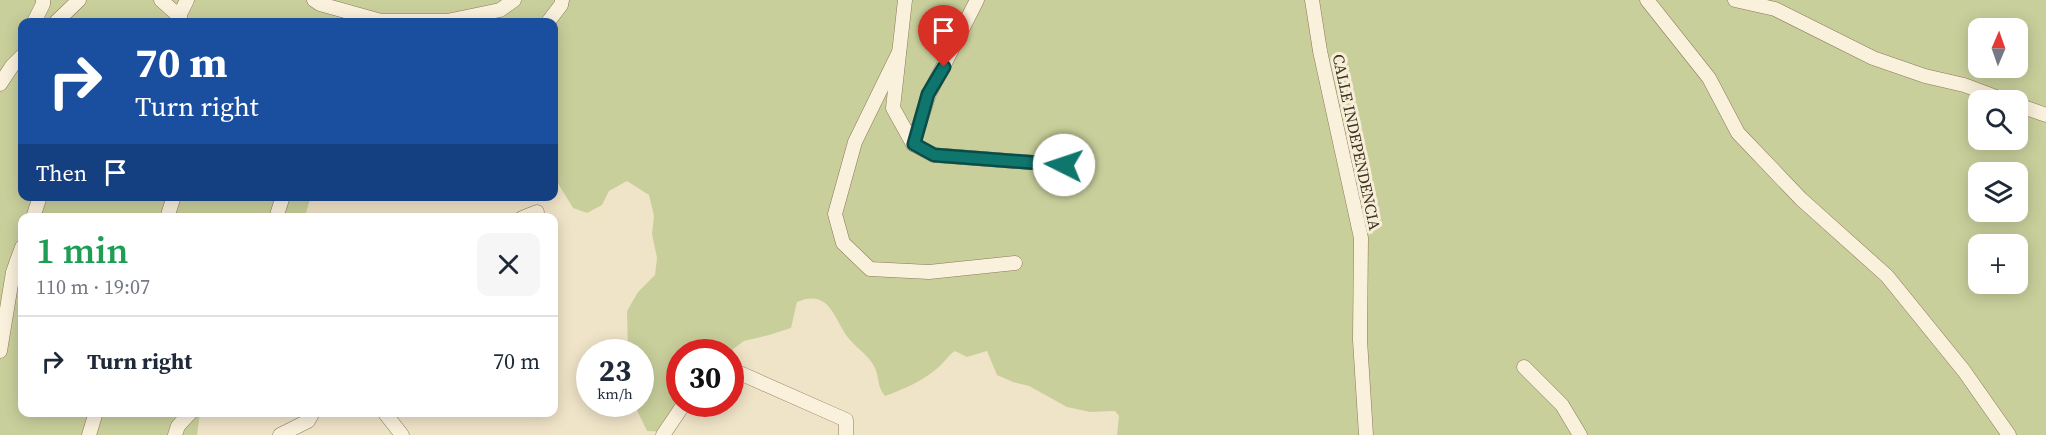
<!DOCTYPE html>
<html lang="en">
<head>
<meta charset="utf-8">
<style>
	:root { --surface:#fff; --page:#f6f6f7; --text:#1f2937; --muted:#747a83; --line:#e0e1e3 }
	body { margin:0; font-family:"Source Serif 4",serif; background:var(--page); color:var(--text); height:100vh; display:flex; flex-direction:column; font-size:22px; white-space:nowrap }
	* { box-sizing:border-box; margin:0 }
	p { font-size:20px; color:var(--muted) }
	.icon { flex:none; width:33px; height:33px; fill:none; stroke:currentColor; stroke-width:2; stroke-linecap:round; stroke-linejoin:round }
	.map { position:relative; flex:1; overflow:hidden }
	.drawer { position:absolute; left:18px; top:213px; width:540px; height:204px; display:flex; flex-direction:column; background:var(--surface); border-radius:12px; box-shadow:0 3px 15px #0003 }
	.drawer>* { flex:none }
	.top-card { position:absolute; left:18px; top:18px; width:540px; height:183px; border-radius:12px; box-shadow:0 3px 15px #0003; background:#1a4fa0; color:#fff; overflow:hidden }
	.needle { width:39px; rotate:2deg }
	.buttons { position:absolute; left:1968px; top:18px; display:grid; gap:12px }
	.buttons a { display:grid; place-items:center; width:60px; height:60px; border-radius:12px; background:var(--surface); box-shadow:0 3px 15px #0003; font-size:30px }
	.speed { position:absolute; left:576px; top:339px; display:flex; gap:12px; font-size:30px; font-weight:700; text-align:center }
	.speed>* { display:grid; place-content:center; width:78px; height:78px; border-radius:50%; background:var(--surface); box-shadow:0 3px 15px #0003; line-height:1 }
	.speed small { font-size:15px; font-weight:400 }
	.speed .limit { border:9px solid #d22; background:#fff; color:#111 }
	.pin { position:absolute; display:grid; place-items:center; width:51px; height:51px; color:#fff; margin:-62px -26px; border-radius:50% 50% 50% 0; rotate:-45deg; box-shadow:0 0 6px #0007 }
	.pin .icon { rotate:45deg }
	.me { position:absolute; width:66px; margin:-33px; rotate:274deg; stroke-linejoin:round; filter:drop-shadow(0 0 4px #0008) }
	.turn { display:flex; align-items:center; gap:21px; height:126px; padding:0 18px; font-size:27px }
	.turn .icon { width:78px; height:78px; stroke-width:2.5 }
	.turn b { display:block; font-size:42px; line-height:51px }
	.then { display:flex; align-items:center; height:57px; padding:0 18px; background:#0003; gap:12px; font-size:22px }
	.round { display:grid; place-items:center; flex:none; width:63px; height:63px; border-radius:12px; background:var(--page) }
	.summary { display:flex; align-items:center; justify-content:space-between; height:102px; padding:0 18px }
	h1 { font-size:36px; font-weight:600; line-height:45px; color:#1e9e55 }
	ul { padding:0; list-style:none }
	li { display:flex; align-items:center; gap:18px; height:90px; padding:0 18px; border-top:2px solid var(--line) }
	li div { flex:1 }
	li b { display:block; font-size:22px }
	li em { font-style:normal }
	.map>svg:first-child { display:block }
	.green { fill:#c9cf9b; fill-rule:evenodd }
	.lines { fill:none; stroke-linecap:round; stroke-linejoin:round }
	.minor-casing { stroke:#8d765c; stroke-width:15 }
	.minor { stroke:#faf1dc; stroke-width:14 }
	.route-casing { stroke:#0a4d48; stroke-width:15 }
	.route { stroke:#0f766e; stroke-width:10 }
	.labels { text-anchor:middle; stroke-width:6; stroke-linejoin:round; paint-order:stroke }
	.street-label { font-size:16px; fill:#3d2e20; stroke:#f7eed8 }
</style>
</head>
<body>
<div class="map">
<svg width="2046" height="435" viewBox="0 0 2046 435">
	<rect width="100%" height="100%" fill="#f0e4c8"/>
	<path class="green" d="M0 0H2046V435H1117L1119 416 1115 411 1090 412 1067 407 1029 386 1013 382 997 375 987 351 967 357 955 351C947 356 943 365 934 371 920 382 902 390 885 396 876 385 880 377 874 366 868 355 859 350 851 341 834 323 832 287 797 302L791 328 769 335 744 341 729 352H680V404L670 432 647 431 634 404H640V352H628L627 311 638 292 655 275 657 258 652 234 654 216 649 195 627 181 609 191 602 205 587 213 573 208 554 177V22H22V196L314 197 309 202 305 217 22 218V412L200 413 197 435H0ZM1978 28H2018V68H1978ZM1978 100H2018V140H1978ZM1978 172H2018V212H1978ZM1978 244H2018V284H1978Z"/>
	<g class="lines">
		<defs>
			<g id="minor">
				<polyline points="161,0 180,17"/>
				<polyline points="314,0 320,4 381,21 447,21 500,10 514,0"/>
				<polyline points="905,0 893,108 913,144 934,155 1064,165"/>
				<polyline points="1312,0 1320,51 1361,238 1360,340 1366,435"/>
				<polyline points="1647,0 1709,78 1738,133 1801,199 1887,276 1964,371 2009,435"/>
				<polyline points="1735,0 1775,9 1873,58 1925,76 1964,85 2004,100"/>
				<polyline points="34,22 43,4 43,0"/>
				<polyline points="56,22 79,0"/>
				<polyline points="176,22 187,0"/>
				<polyline points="548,22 561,5 562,0"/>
				<polyline points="899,52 855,142 835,214 843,243 870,269 929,272 1015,263"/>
				<polyline points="0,84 12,66 22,56"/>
				<polyline points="2018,105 2046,115"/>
				<polyline points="913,144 929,94 977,0"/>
				<polyline points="33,218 40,196"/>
				<polyline points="167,218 174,196"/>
				<polyline points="276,218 283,196"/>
				<polyline points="522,218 537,212"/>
				<polyline points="0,351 13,272 22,247"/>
				<polyline points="1524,367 1562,405 1580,435"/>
				<polyline points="730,373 742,374 846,420 846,435"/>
				<polyline points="384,412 402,435"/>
				<polyline points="89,435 96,412"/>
				<polyline points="175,435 178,426 191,412"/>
				<polyline points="280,435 308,421 313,412"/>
				<polyline points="663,435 684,404"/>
			</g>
		</defs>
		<use href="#minor" class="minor-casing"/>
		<use href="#minor" class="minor"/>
	</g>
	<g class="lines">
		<defs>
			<polyline id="route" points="944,67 928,94 914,144 934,155 1064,165"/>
		</defs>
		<use href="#route" class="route-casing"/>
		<use href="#route" class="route"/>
	</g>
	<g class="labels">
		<g class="street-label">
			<text transform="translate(1357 142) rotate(78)" y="6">CALLE INDEPENDENCIA</text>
		</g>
	</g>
</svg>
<div class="buttons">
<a><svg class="needle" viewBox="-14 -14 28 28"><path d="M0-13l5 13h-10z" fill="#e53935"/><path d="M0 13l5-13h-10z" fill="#747a83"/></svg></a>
<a><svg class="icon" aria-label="search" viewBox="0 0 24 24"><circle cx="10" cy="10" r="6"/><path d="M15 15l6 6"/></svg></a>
<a><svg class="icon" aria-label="layers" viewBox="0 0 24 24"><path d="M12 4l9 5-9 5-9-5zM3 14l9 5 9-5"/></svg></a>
<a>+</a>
</div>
<div class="speed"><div>23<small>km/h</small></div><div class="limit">30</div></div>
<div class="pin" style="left:944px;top:67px;background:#d93025"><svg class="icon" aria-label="arrive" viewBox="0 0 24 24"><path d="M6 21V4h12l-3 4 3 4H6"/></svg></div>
<svg class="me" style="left:1064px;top:165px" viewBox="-20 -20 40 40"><circle r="19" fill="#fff"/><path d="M0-13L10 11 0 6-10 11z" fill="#0f766e"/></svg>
<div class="top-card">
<div class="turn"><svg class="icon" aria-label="right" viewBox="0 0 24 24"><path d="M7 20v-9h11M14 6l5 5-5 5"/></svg><div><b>70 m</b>Turn right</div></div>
<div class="then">Then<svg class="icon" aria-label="arrive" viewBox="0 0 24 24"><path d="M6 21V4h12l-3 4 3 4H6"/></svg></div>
</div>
<section class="drawer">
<div class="summary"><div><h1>1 min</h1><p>110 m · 19:07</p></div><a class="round"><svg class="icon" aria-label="close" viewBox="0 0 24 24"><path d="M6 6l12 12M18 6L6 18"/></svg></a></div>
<ul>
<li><svg class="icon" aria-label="right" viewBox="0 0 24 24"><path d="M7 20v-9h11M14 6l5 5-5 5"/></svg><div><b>Turn right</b></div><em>70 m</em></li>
</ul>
</section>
</div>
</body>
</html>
